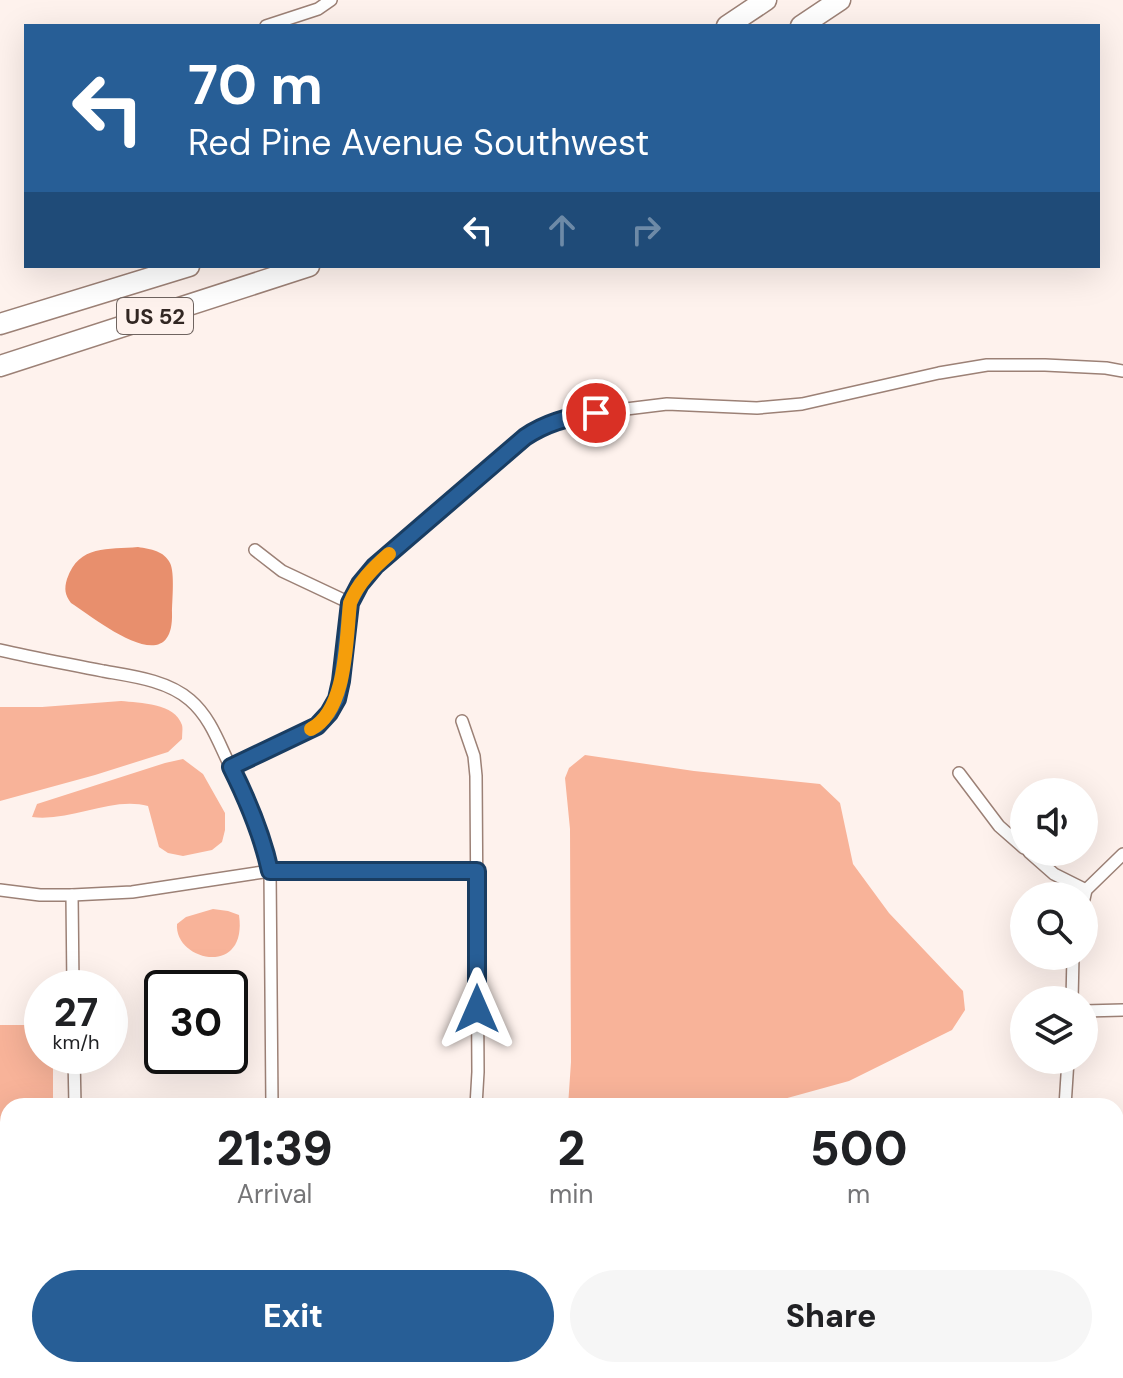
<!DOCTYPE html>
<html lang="en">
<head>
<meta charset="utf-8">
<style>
	:root { --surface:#fff; --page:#f6f6f6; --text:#202124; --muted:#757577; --accent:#275e96 }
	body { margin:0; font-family:"DM Sans",sans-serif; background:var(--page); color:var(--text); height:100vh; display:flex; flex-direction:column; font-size:30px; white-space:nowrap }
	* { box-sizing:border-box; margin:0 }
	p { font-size:26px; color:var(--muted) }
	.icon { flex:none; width:44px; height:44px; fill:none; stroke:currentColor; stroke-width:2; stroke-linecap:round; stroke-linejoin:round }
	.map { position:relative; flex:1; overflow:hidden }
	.sheet { position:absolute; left:0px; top:1098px; width:1124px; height:280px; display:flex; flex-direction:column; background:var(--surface); border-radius:24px 24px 0 0; box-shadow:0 8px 32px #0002 }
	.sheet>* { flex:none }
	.banner { position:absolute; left:24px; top:24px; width:1076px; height:244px; border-radius:0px; box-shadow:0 8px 32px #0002; background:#275e96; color:#fff; overflow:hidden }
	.buttons { position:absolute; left:1010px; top:778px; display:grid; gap:16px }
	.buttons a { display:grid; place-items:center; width:88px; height:88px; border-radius:50%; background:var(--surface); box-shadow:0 8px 32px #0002; font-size:40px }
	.speed { position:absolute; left:24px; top:970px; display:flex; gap:16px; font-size:40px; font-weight:700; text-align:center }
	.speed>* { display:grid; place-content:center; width:104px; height:104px; border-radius:50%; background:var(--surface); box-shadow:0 8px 32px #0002; line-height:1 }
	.speed small { font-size:20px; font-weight:400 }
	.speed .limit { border:4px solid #111; border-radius:12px; background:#fff; color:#111 }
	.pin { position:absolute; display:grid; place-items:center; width:68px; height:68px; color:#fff; margin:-34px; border:4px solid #fff; border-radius:50%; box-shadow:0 2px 8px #0007 }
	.me { position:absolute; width:88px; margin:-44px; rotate:0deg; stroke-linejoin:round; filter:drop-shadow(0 0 6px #0008) }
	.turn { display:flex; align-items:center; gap:28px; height:168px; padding:0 32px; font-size:36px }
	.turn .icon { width:104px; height:104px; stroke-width:2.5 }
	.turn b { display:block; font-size:56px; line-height:68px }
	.lanes { display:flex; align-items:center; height:76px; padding:0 32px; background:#0003; justify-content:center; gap:40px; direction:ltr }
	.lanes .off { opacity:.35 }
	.eta { display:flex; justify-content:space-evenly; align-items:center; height:136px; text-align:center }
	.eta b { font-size:48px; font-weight:800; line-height:56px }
	.cta { display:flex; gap:16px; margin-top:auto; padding:16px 32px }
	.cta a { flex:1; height:92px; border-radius:48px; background:var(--accent); color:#fff; font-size:32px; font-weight:800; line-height:92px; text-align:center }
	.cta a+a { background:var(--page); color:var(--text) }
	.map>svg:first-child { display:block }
	.green { fill:#f8b399 }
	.water { fill:#e88f6d }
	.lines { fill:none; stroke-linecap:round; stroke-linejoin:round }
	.street-casing { stroke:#9c8176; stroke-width:14 }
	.highway-casing { stroke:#9c8176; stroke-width:23 }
	.street { stroke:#fff; stroke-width:11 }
	.highway { stroke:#fff; stroke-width:20 }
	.route-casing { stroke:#193d62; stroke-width:20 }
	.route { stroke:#275e96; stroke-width:14 }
	.slow { stroke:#f59e0b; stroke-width:14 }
	.labels { text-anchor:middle; stroke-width:8; stroke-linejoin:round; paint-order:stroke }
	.shield { fill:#fef2ed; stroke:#6f6460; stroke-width:2 }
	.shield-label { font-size:22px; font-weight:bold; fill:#322723 }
</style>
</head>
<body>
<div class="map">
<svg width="1123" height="1378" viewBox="0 0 1123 1378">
	<rect width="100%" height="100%" fill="#fef2ed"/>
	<g class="green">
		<path d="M121 701C140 703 175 703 182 725 183 729 182 734 182 739L168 752 95 775 0 801V707H42Z"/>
		<polygon points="585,755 694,771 820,784 840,803 853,864 889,913 963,991 965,1010 952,1030 849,1081 758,1106 568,1106 571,1062 570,829 565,778 569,768"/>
		<path d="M183 759 203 774 225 813V830L222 842 212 850 183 856 168 853 159 847 148 806C112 796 71 822 32 817L37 804 165 763Z"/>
		<path d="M213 909 228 911 239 915C248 978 174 961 177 924L186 917Z"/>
		<polygon points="0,1025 42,1025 42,1056 53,1056 53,1106 8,1106 8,1245 0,1245"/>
	</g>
	<path class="water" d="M138 547C151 549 164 551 170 563 175 573 172 601 172 613 174 683 97 620 71 603 65 595 64 589 67 579 79 544 108 550 138 547Z"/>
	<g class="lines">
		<defs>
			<g id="street">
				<polyline points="266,26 318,9 331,0"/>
				<polyline points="255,550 282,571 350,603"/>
				<path d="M0 650C34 658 69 664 103 671 131 676 167 680 190 700 211 718 219 744 231 768 248 802 262 834 270 871L272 1106"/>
				<polyline points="462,721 474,756 476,776 478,1072 476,1106"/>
				<polyline points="231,767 317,726 329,713 337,699 341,681 350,603 354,594 375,566 525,437 538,428 577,415 667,404 757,408 802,404 939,373 987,365 1045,365 1106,368 1123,371"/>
				<polyline points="959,773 999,826 1024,848"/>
				<polyline points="1029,852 1054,874 1086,890"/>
				<polyline points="0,890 40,895 72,895 132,892 270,871 477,871"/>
				<polyline points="72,895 73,988"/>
				<polyline points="1084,899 1086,890 1123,854"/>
				<polyline points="1072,1000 1073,956"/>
				<polyline points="1084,1011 1123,1010"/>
				<polyline points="74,1056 75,1106"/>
				<polyline points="1065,1106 1068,1060"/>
				<polyline points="0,1337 8,1337"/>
				<polyline points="275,1370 275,1378"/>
				<polyline points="747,1378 747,1370"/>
				<polyline points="1027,1378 1028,1370"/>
			</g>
			<g id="highway">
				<polyline points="727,26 766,0"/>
				<polyline points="801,26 840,0"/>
				<polyline points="0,324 189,266"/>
				<polyline points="0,366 309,266"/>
			</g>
		</defs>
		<use href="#street" class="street-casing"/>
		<use href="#highway" class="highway-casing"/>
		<use href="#street" class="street"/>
		<use href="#highway" class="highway"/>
	</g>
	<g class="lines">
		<defs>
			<path id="route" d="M477 1009V871H270C262 834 248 801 231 767L317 726 329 713 337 699 341 681 350 603 360 584 375 566 525 437C547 422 570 416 596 413"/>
		</defs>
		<use href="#route" class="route-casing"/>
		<use href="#route" class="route"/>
		<path class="slow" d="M311 729C347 711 346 639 350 603 358 583 373 568 389 554"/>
	</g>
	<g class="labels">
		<rect class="shield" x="117" y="298" width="76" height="36" rx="6"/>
		<g class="shield-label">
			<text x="155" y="324">US 52</text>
		</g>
	</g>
</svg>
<div class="buttons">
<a><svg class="icon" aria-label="sound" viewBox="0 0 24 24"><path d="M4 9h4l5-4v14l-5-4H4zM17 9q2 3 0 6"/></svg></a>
<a><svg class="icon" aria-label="search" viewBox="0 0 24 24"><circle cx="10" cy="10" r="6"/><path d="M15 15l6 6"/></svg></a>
<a><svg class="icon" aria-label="layers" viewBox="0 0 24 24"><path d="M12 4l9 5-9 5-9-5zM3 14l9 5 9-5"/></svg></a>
</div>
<div class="speed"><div>27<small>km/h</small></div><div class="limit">30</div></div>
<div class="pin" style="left:596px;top:413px;background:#d93025"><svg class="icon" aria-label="arrive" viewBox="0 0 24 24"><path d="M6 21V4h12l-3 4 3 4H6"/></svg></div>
<svg class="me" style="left:477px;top:1009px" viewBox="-20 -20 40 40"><path d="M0-17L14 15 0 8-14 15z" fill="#275e96" stroke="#fff" stroke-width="4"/></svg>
<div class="banner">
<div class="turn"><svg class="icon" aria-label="left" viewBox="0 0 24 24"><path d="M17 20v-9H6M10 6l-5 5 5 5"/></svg><div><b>70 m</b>Red Pine Avenue Southwest</div></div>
<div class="lanes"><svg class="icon" aria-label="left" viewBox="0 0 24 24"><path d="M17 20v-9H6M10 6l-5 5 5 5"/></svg><svg class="icon off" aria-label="ahead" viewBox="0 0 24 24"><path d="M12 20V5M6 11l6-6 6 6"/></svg><svg class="icon off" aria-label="right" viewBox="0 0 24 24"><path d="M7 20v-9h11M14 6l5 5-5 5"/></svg></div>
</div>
<section class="sheet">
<div class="eta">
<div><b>21:39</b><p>Arrival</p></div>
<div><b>2</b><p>min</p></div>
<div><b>500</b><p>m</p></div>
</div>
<div class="cta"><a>Exit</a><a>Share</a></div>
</section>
</div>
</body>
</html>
